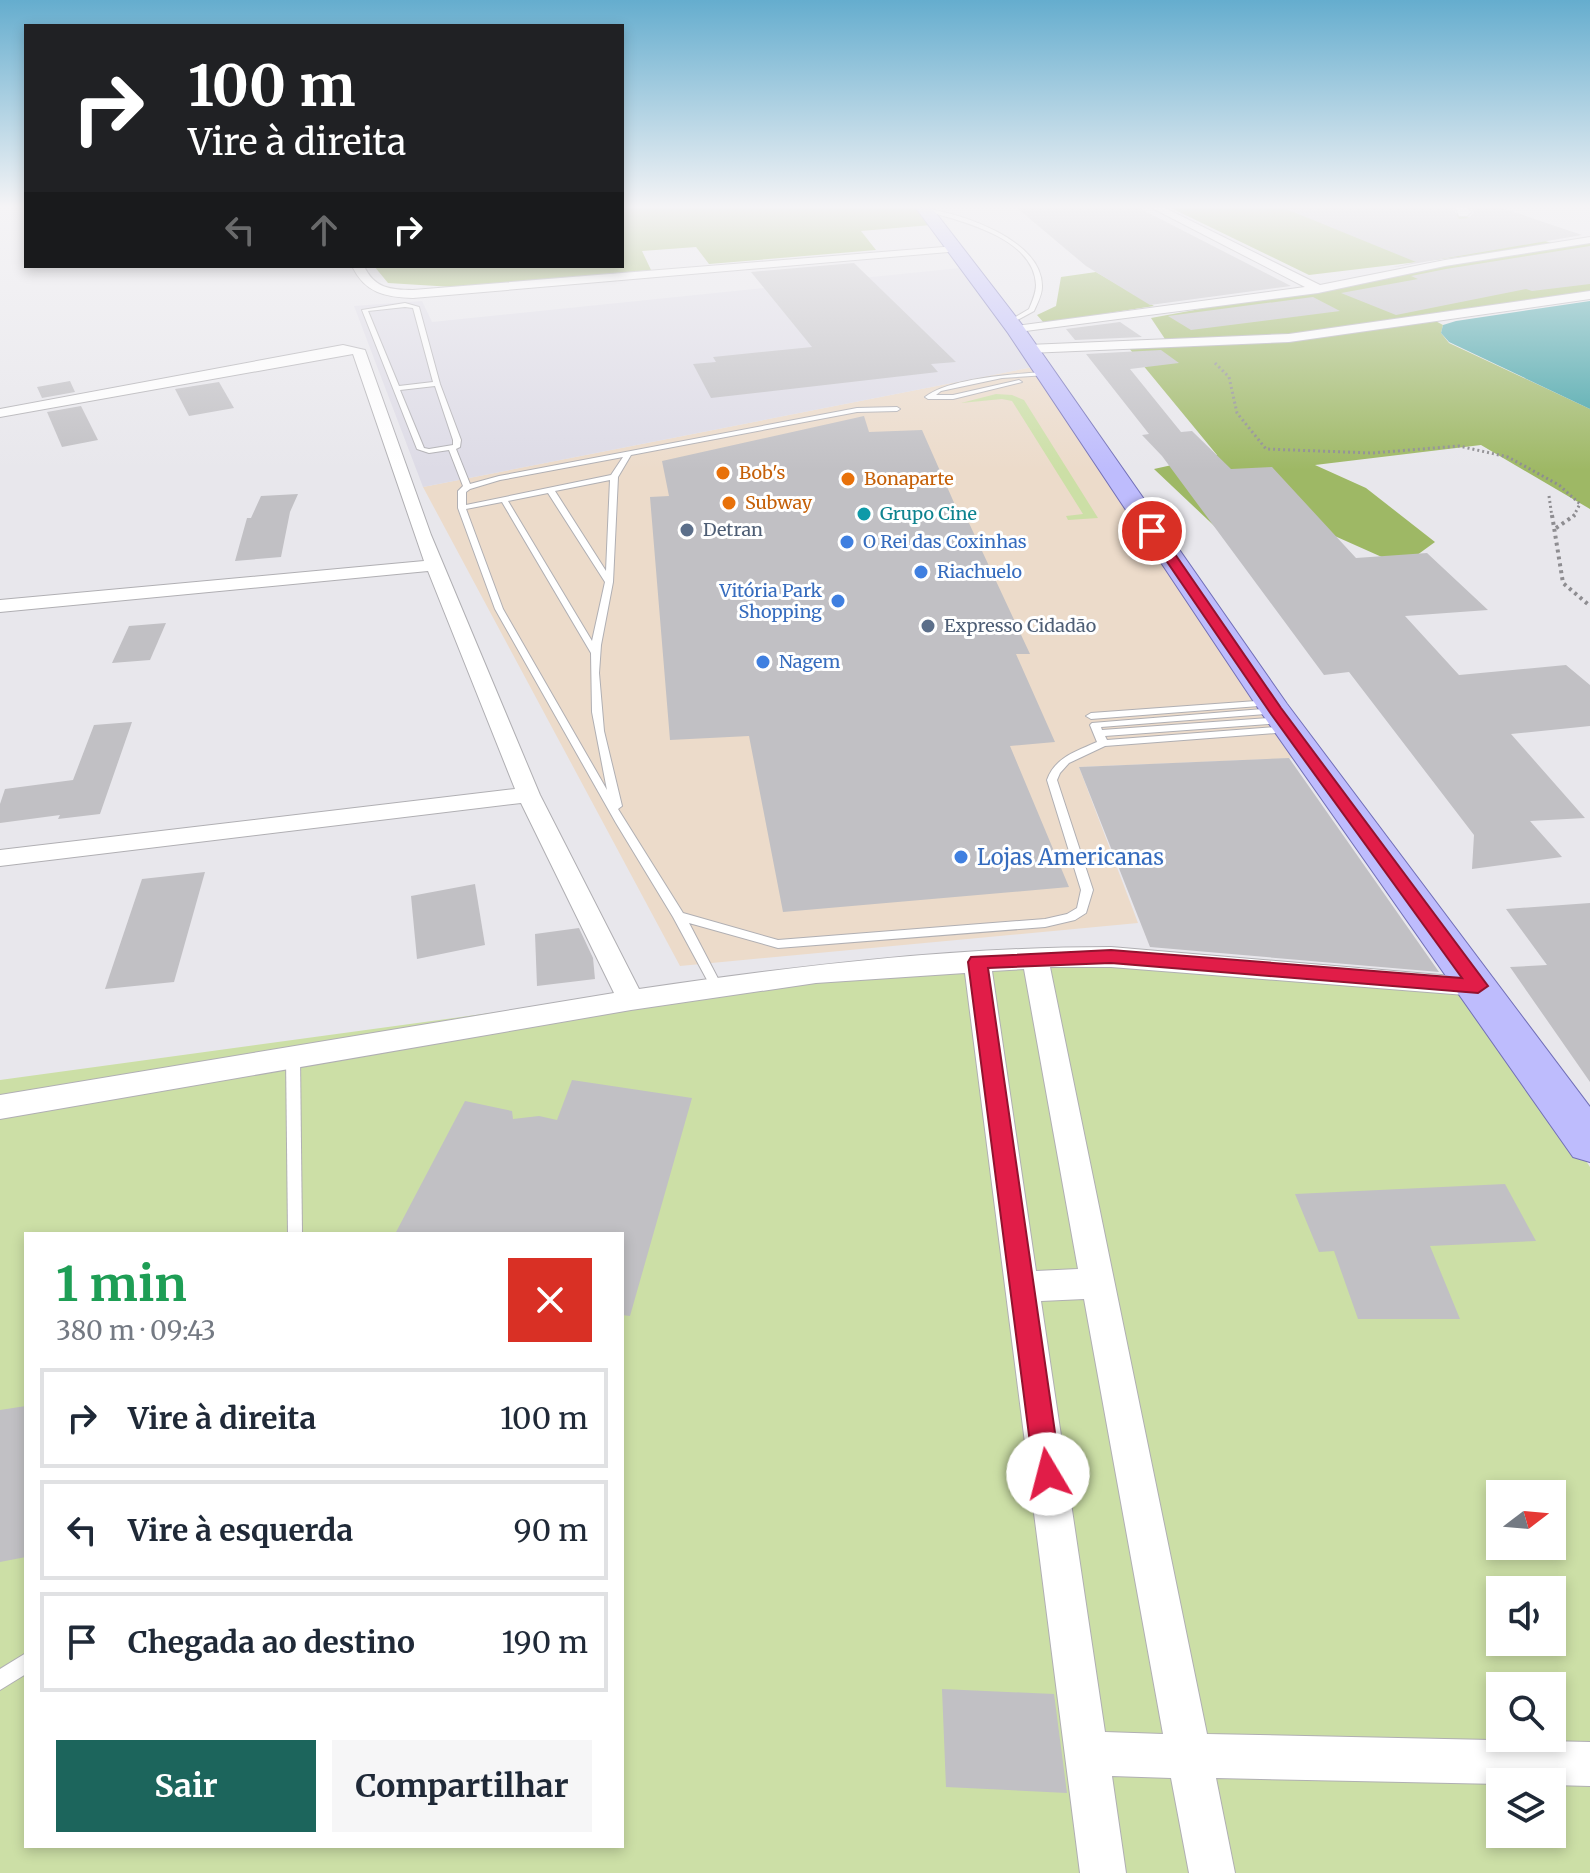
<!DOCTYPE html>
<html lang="pt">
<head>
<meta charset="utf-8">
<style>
	:root { --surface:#fff; --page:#f6f6f7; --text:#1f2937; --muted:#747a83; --line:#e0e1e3; --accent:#1c655c }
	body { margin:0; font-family:Merriweather,serif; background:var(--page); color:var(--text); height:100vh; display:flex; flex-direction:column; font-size:30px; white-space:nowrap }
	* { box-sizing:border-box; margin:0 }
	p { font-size:26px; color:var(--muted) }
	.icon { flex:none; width:44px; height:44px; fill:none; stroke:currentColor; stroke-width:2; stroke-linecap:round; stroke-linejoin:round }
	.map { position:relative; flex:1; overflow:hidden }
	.side { position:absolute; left:24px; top:1232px; width:600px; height:616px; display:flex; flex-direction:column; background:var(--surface); border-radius:0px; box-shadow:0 4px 12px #0003 }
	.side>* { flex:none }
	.guide { position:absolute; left:24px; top:24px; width:600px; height:244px; border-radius:0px; box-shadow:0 4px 12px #0003; background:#202124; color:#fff; overflow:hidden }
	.needle { width:52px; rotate:74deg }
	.buttons { position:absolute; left:1486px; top:1480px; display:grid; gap:16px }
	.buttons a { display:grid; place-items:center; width:80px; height:80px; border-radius:0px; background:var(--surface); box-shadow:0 4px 12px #0003; font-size:40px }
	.pin { position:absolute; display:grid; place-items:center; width:68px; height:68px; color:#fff; margin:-34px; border:4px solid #fff; border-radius:50%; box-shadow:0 2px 8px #0007 }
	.me { position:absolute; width:88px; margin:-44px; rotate:352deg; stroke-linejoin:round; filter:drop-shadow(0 0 6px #0008) }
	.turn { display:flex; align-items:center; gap:28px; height:168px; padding:0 32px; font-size:36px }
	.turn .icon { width:104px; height:104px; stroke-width:2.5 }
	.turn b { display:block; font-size:56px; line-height:68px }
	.lanes { display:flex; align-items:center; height:76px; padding:0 32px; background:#0003; justify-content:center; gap:40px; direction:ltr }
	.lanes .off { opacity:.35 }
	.round { display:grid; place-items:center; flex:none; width:84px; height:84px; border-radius:0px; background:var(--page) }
	.headline { display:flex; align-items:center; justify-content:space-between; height:136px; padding:0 32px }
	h1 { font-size:48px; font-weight:700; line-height:60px; color:#1e9e55 }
	.primary-button { display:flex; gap:16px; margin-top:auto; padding:16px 32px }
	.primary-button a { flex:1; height:92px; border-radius:0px; background:var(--accent); color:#fff; font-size:32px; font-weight:700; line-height:92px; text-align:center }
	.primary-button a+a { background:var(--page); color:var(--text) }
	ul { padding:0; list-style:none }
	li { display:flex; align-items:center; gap:24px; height:100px; margin:0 16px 12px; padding:0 16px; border:4px solid var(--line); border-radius:0px }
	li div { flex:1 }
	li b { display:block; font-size:30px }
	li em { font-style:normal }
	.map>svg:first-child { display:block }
	.commercial { fill:#ecdbca }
	.built { fill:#dddbe6 }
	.green { fill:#ccdfa6; fill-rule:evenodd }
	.forest { fill:#9eb865 }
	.water { fill:#40a2a6 }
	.building { fill:#c1c0c4 }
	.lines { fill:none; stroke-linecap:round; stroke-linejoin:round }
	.lane-casing { stroke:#b0afb3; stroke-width:2 }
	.street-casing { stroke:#b0afb3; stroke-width:2 }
	.primary-casing { stroke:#7270b7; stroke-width:2 }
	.path-far1 { stroke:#8e8d91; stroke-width:3; stroke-dasharray:2 3; stroke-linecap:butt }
	.path { stroke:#8e8d91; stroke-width:4; stroke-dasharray:3 4; stroke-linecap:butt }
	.lane { fill:#fff; fill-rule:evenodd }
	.street { fill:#fff; fill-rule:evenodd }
	.primary { fill:#bebcfd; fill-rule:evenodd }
	.route { fill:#e11d48; stroke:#92132f; stroke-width:2 }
	.food-dot { fill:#e8710a; stroke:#fff; stroke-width:3 }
	.culture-dot { fill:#0f9aa8; stroke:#fff; stroke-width:3 }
	.service-dot { fill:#5c6f8a; stroke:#fff; stroke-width:3 }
	.shop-dot { fill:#3f7fe0; stroke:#fff; stroke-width:3 }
	.labels { text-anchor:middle; stroke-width:6; stroke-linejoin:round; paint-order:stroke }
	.far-food-label { font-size:18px; fill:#c56008; stroke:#fff; text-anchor:start }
	.far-culture-label { font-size:18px; fill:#0d838f; stroke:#fff; text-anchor:start }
	.far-service-label { font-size:18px; fill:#4e5e75; stroke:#fff; text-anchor:start }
	.far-shop-label { font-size:18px; fill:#366cbe; stroke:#fff; text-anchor:start }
	.shop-label { font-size:22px; fill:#366cbe; stroke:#fff; text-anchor:start }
</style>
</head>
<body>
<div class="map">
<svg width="1590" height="1873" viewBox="0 0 1590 1873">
	<rect width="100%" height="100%" fill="#e8e7ec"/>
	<polygon class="commercial" points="1033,367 1299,758 1079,767 1138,923 680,966 423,487"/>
	<polygon class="built" points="960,268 1033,367 423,487 354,306 422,301 432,322"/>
	<g class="green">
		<polygon points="996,394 1012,395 1024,400 1098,518 1068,520 1066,516 1083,514 1012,401 1002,399 961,403"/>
		<path d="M1059 954 1475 993 1590 1167V1873H0V1080L820 968ZM26 1234H622V1846H26ZM1500 1494H1552V1546H1500ZM1500 1590H1552V1642H1500ZM1500 1686H1552V1738H1500ZM1500 1782H1552V1834H1500Z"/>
	</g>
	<g class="forest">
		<polygon points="622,208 916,208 931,225 861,231 876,250 709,264 696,247 642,251 651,270 453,287 388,283 374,266 622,266"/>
		<polygon points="1171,208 1438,208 1558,245 1590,241 1590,293 1430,318 1443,325 1441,333 1449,343 1590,409 1590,509 1481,445 1315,465 1366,488 1435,542 1402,566 1328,533 1226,537 1154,469 1217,455 1128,347 1169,345 1151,318 1526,249 1309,275"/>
		<polygon points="1096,272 1154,306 1044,323 1037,315 1056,306 1061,277"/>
	</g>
	<polygon class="water" points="1590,301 1590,409 1449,342 1441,333 1443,325 1456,321"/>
	<g class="building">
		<polygon points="1017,208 1139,208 1291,286 1150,305 1086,266"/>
		<polygon points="1453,208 1459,219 1469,218 1474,212 1471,208 1502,208 1582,235 1389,268 1416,262 1286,209"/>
		<polygon points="1590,246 1590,284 1532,291 1526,289 1396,315 1341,293 1418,279 1411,276 1446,269"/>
		<polygon points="854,263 956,362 931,364 938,372 711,398 693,364 716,362 713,357 812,347 751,272"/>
		<polygon points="1313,297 1340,311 1191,330 1168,316"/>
		<polygon points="1120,322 1142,337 1075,340 1066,329"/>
		<polygon points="1161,350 1179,363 1130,369 1181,432 1192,431 1231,469 1272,467 1356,558 1427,553 1488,610 1405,616 1459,675 1566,665 1590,685 1590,726 1511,734 1585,818 1530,821 1562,857 1472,869 1474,835 1349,672 1324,675 1162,456 1142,435 1149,434 1086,354"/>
		<polygon points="70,381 75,392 42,398 37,387"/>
		<polygon points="219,382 234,408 189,416 175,389"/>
		<polygon points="81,406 98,440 62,447 47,412"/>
		<polygon points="864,416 869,432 922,430 963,523 969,523 1030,654 1016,654 1055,742 1010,746 1069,887 783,912 749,736 670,740 650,497 669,496 662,461"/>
		<polygon points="298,494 290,512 281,557 235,561 247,518 251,518 261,496"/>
		<polygon points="166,623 150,660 112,663 129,626"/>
		<polygon points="132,722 100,814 58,819 60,815 0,823 0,804 5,789 73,780 94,725"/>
		<polygon points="1289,758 1439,972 1150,947 1079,767"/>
		<polygon points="205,872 174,982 105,989 142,879"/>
		<polygon points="475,884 485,945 417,959 411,896"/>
		<polygon points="1590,903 1590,1082 1510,967 1547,965 1506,909"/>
		<polygon points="579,928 593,958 595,979 537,986 535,934"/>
		<polygon points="572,1080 692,1098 630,1316 622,1315 622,1234 395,1234 465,1101 512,1111 513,1119 539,1116 557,1120"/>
		<polygon points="1505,1184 1536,1241 1430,1246 1460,1319 1358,1319 1334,1251 1319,1252 1295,1194"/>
		<polygon points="26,1406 26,1557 0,1562 0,1410"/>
		<polygon points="942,1689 1054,1694 1067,1793 946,1787"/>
	</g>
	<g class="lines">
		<defs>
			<g id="lane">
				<path d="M923 208C961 213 1043 240 1042 287 1042 295 1037 304 1034 311L1012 323 1007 322 1029 309C1032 302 1036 293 1036 285 1034 237 960 221 923 210Z"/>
				<path d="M405 303 419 307 440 384 461 440 460 447 456 449 470 484 499 476 857 408 897 407 900 409 897 411 857 412 631 455 618 477 613 582 601 645 599 673 604 731 622 806 618 809 683 913 778 940 1045 919 1067 914 1077 908 1081 890 1047 780C1055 757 1077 751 1097 742L1090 725 1092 723 1276 708 1281 711 1279 713 1101 727 1102 730 1282 717 1287 720 1282 723 1105 736 1107 740 1288 726 1293 729 1288 732 1105 746 1069 763 1060 773 1057 780 1093 890 1086 913 1075 920 1045 927 778 948 689 923 723 988 721 991H713L673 917 616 823 495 609 458 508V491L463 486 449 450 429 453 417 449 362 310ZM405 307 413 308 433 382 399 386 368 311ZM435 386 453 440V445L429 449 424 448 400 390ZM623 457 611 475 466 505V492L470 489 500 480ZM610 480 606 571 555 491ZM548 493 605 582 592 641 508 501ZM502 502 591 653 592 712 607 790 503 609 466 509Z"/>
				<path d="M1045 372 1048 374 1047 375 1002 378 941 391 936 395H953L1019 380 1022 382 953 399H928L925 397C949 378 1013 374 1045 372Z"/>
				<polygon points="1270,700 1273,701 1273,705 1091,719 1086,716 1091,713"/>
				<polygon points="293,1052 298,1053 300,1057 302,1234 288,1234 286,1057 288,1053"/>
				<polygon points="26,1653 26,1674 0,1690 0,1669"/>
			</g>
			<g id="street">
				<polygon points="1152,208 1165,208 1320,285 1445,260 1590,237 1590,243 1445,266 1318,293 1011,333 1011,327 1016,326 1305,287"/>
				<polygon points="1456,208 1467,208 1471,212 1467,216 1459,216"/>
				<path d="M956 246 962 249 960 251 413 298C385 297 365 293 352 266H364C374 288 390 290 413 290Z"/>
				<polygon points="1590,291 1590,299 1289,342 1028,353 1021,349 1028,345 1289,334"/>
				<path d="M343 345 365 350 431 535 540 795 639 989C796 966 953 947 1111 947L1488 979 1492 986 1488 993 1478 996 1111 967H1050L1207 1734 1590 1742V1786L1552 1785V1782L1500 1784 1216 1778 1235 1873H1189L1171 1778 1112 1776 1126 1873H1080L965 973 816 983 631 1010 0 1119V1095L614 993 521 803 0 866V850L515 789 428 571 0 612V600L424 561 353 354 0 417V409ZM1024 969 1078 1269 1036 1271 992 971ZM1084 1299 1163 1734 1105 1732 1041 1301Z"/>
			</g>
			<polygon id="primary" points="916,208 932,208 1023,326 1287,704 1590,1107 1590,1162 1573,1157 1260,711 1008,333"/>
		</defs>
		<use href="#lane" class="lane-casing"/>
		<use href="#street" class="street-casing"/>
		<use href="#primary" class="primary-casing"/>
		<g class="path-far1">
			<polyline points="1215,363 1229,377 1237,413 1266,449 1372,453 1459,446 1508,457 1559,485 1580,504 1573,517"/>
			<polyline points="1549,496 1552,517"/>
		</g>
		<g class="path">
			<polyline points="1552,515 1563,583 1590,606"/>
			<polyline points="1556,528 1575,515"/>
		</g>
		<use href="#lane" class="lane"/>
		<use href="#street" class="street"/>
		<use href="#primary" class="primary"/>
	</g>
	<linearGradient id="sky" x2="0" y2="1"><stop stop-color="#65adce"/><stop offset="0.44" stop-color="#f5f4f6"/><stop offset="1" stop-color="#f5f4f6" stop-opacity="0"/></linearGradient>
	<rect width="1590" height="470" fill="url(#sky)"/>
	<polygon class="route" points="1148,528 1157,528 1281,708 1488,986 1478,993 1111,963 988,968 1061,1474 1057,1483 1048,1487 1038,1483 1034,1474 968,962 971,957 1111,950 1462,978 1271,714 1146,531"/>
	<g class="food-dot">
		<circle cx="723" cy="473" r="8"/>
		<circle cx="848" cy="479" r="8"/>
		<circle cx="729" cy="503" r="8"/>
	</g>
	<circle class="culture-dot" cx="864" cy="514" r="8"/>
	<g class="service-dot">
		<circle cx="687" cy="530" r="8"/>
		<circle cx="928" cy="626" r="8"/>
	</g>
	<g class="shop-dot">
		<circle cx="847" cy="542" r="8"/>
		<circle cx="921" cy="572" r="8"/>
		<circle cx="838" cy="601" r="8"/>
		<circle cx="763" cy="662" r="8"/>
		<circle cx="961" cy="857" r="8"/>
	</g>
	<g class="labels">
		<g class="far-food-label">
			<text x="739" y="479">Bob's</text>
			<text x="864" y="485">Bonaparte</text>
			<text x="745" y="509">Subway</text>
		</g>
		<g class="far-culture-label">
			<text x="880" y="520">Grupo Cine</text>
		</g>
		<g class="far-service-label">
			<text x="703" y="536">Detran</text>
			<text x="944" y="632">Expresso Cidadão</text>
		</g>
		<g class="far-shop-label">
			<text x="863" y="548">O Rei das Coxinhas</text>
			<text x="937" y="578">Riachuelo</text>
			<text x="822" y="597" text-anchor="end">Vitória Park<tspan x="822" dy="21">Shopping</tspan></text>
			<text x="779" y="668">Nagem</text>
		</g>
		<g class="shop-label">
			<text x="977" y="865">Lojas Americanas</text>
		</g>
	</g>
</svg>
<div class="buttons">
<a><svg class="needle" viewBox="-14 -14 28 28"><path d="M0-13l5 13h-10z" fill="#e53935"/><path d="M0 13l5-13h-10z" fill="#747a83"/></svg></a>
<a><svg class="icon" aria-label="sound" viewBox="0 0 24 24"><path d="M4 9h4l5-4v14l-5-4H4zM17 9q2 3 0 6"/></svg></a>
<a><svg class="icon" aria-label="search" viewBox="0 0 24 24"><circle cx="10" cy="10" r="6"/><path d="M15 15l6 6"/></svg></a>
<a><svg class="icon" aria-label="layers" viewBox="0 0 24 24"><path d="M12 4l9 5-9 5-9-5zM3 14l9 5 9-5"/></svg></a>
</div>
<div class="pin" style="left:1152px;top:531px;background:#d93025"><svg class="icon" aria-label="arrive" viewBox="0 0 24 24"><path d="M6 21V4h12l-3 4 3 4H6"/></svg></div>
<svg class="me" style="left:1048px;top:1474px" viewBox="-20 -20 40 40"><circle r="19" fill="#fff"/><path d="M0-13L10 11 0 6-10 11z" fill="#e11d48"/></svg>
<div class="guide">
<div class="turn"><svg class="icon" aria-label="right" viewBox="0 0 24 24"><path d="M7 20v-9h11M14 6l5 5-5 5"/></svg><div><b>100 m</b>Vire à direita</div></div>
<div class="lanes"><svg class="icon off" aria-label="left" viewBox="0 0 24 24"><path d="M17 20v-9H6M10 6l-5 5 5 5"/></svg><svg class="icon off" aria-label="ahead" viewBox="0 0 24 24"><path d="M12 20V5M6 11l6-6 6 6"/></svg><svg class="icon" aria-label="right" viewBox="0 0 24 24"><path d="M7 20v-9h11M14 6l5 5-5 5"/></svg></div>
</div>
<section class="side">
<div class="headline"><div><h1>1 min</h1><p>380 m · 09:43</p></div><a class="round" style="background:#d93025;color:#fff"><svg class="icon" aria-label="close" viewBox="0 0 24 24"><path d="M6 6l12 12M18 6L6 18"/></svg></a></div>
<ul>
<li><svg class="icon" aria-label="right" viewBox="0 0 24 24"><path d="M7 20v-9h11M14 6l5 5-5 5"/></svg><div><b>Vire à direita</b></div><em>100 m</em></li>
<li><svg class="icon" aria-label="left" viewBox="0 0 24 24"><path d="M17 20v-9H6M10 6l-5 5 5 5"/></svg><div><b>Vire à esquerda</b></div><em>90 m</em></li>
<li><svg class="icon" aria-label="arrive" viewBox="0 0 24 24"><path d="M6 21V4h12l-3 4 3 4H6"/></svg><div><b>Chegada ao destino</b></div><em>190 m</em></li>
</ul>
<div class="primary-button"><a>Sair</a><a>Compartilhar</a></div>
</section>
</div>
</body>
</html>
